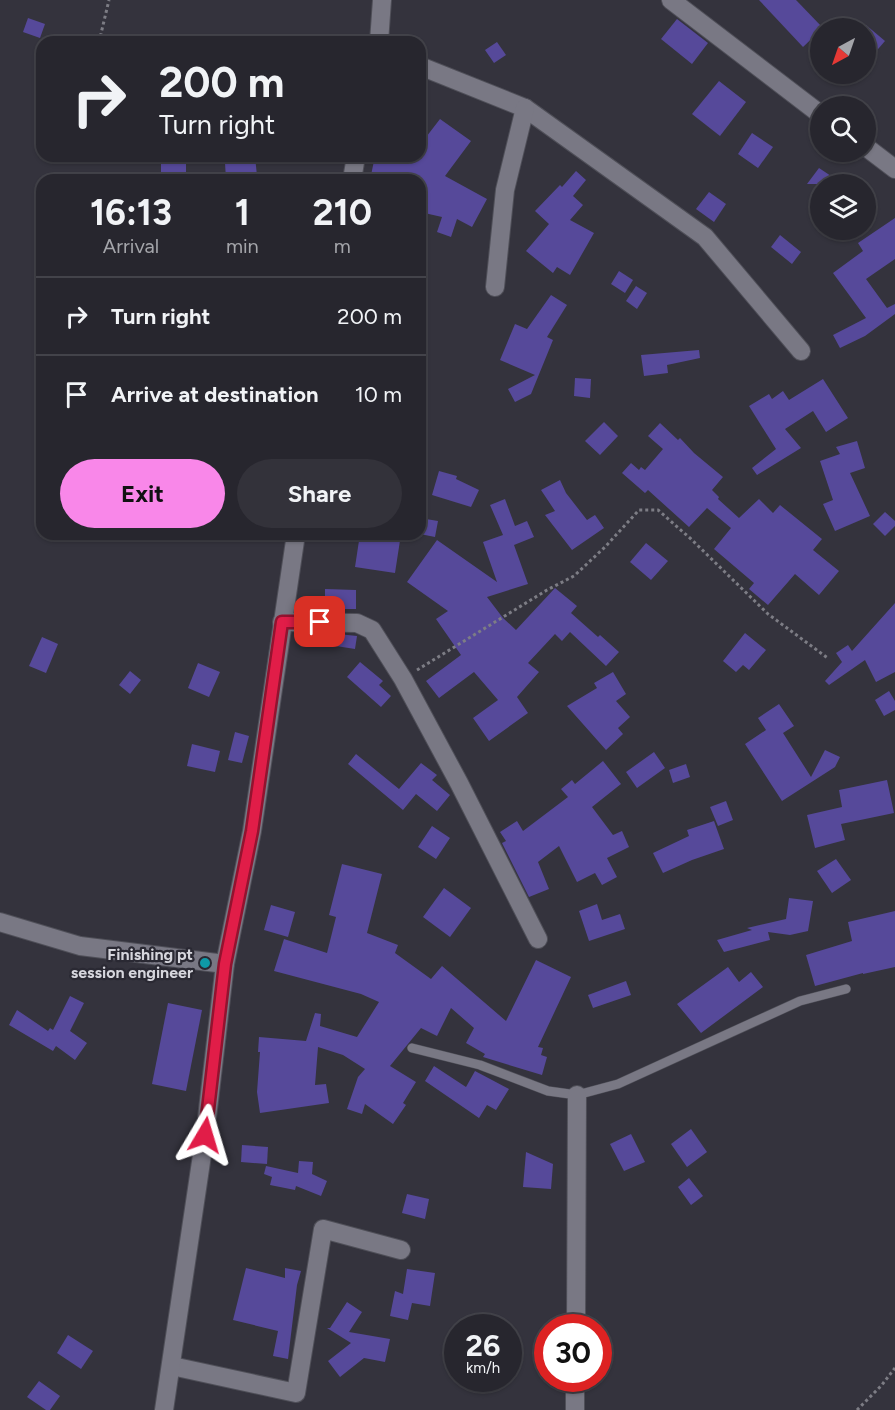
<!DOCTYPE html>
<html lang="en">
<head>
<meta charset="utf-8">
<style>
	:root { --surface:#27262e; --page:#33323a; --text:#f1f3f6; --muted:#a4a5aa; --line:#43434a; --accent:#f987e9 }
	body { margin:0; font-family:Figtree,sans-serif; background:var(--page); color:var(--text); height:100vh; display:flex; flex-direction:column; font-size:22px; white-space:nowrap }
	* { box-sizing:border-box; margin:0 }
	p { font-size:20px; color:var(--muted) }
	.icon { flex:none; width:33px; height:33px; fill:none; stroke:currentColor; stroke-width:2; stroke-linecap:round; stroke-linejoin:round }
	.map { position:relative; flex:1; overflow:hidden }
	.drawer { position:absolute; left:36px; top:174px; width:390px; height:366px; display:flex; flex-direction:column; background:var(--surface); border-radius:18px; box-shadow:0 2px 4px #0004,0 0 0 2px var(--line) }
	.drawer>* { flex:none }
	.top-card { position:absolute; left:36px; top:36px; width:390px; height:126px; border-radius:18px; box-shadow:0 2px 4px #0004,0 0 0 2px var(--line); background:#27262e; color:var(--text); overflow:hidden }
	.needle { width:39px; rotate:220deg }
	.tools { position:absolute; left:810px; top:18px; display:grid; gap:12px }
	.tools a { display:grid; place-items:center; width:66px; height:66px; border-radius:50%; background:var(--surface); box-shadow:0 2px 4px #0004,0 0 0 2px var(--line); font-size:30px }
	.speed { position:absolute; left:444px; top:1314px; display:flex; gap:12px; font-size:30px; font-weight:700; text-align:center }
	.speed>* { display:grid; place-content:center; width:78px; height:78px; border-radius:50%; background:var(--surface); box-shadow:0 2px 4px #0004,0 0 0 2px var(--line); line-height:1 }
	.speed small { font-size:15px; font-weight:400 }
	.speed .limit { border:9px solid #d22; background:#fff; color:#111 }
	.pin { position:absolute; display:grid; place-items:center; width:51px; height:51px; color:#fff; margin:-26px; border-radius:12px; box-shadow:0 3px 9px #0006 }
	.me { position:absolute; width:66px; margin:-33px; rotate:7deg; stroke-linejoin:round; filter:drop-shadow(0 0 4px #0008) }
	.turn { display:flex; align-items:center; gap:21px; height:126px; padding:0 24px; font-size:27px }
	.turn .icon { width:78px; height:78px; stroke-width:2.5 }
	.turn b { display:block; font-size:42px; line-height:51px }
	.eta { display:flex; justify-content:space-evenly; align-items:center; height:102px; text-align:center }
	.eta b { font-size:36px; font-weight:700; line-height:42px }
	.cta { display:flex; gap:12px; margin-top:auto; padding:12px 24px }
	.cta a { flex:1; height:69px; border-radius:36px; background:var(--accent); color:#111; font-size:24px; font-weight:700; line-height:69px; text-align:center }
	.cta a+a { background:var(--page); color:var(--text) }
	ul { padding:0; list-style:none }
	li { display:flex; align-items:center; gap:18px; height:78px; padding:0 24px; border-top:2px solid var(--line) }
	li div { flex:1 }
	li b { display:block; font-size:22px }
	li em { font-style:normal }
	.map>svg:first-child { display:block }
	.building { fill:#56499a }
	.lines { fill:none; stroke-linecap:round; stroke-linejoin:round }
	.lane-casing { stroke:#4f4f58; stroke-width:10 }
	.street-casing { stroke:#4f4f58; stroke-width:20 }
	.path { stroke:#7d7d85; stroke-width:3; stroke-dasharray:3 3; stroke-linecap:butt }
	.lane { stroke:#797884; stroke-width:9 }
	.street { stroke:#797884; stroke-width:18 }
	.route-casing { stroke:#92132f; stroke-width:15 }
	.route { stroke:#e11d48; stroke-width:10 }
	.culture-dot { fill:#0f9aa8; stroke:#2a2933; stroke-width:2 }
	.labels { text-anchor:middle; stroke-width:4.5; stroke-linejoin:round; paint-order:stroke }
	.poi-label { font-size:16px; font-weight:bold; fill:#d6d6dd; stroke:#2a2933; text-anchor:end }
</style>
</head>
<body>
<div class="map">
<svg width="895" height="1410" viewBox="0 0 895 1410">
	<rect width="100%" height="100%" fill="#34333d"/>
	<g class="building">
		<polygon points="759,0 796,0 823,28 803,47"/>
		<polygon points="28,18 45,24 40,38 23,32"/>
		<polygon points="677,19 708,43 692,64 661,39"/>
		<polygon points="866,25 885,41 866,63"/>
		<polygon points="497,42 506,55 494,63 485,50"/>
		<polygon points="719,81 746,102 720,136 692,114"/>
		<polygon points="440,119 471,141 445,176 487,199 472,227 457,219 451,237 437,232 442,217 420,212 420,180 370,180 375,156 420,156 420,145"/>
		<polygon points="752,133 773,147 758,168 738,154"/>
		<polygon points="161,156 186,158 186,175 161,174"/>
		<polygon points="235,156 255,156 257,176 226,179 225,163 235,162"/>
		<polygon points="819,168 843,184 807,184"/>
		<polygon points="576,171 586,180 573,196 583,205 570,220 594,233 570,275 557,267 553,273 526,251 549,224 535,211 560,185 562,187"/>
		<polygon points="709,192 726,204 714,222 696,209"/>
		<polygon points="895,218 895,259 866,279 887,308 895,304 895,314 865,336 840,348 833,335 866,318 833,273 863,251 858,243"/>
		<polygon points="780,235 801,252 792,264 771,247"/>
		<polygon points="619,271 633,280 625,293 611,284"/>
		<polygon points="636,286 647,293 637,309 626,301"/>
		<polygon points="551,295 567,305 547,337 553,340 531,394 515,402 508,389 535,375 500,360 515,324 527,329"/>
		<polygon points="699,350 700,358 667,365 668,373 644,376 641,355"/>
		<polygon points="575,378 591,379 590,398 574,396"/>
		<polygon points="823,379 848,418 826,432 813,411 785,429 801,448 757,475 752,468 776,449 749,406 769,394 772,399 783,391 789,400"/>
		<polygon points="604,422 618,436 600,455 585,441"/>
		<polygon points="660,423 678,440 680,438 694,453 723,477 712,490 719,497 718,499 739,518 759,499 773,513 780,505 822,539 813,550 839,571 819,595 795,574 768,605 749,589 754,583 714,549 731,528 707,508 689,527 648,490 645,493 622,473 631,463 639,470 641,467 645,470 663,449 648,436"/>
		<polygon points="857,441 865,468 850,473 870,516 835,531 823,504 833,500 820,461 840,454 836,447"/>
		<polygon points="439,471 457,476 456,479 479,490 471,507 432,495"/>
		<polygon points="560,480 566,493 587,520 595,515 604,528 572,550 545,515 555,511 541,490"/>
		<polygon points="505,499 515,526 527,521 534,537 514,545 528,584 487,597 503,618 516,630 555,588 577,606 571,613 598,637 600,635 619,652 606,666 570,632 562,641 555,634 528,663 539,672 517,697 528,713 489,741 473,718 498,700 474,672 439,698 426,681 461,655 436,619 448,611 407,582 437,540 497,582 483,542 503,535 490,505"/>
		<polygon points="885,512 895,521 895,526 885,536 873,524"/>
		<polygon points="420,518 438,521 435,537 420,534"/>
		<polygon points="360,534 401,534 395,573 355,567"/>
		<polygon points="646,543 668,561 651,580 630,562"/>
		<polygon points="325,589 356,590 356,609 325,609"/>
		<polygon points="895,603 895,672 876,682 865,660 829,685 825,681 842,662 836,653 848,645 852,651"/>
		<polygon points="745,633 766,650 749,670 743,665 736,672 723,661"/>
		<polygon points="338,634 357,636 355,649 336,646"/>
		<polygon points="42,637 58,644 46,673 29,666"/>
		<polygon points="360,662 383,681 379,685 391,696 381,707 347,677"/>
		<polygon points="198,663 220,672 209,697 188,688"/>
		<polygon points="130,671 141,680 130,694 119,685"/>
		<polygon points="613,672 626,694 616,701 630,717 618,728 623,734 606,750 567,706 597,688 594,683"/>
		<polygon points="889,691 895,701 895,710 884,716 875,700"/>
		<polygon points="779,704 794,726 783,733 811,777 825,750 840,757 835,767 782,801 745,744 766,730 758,718"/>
		<polygon points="235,732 249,736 242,763 228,760"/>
		<polygon points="192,744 220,751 215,772 187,766"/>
		<polygon points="654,752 665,768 637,788 626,772"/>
		<polygon points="356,754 399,789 421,763 437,775 432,780 450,795 437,811 416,794 403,810 348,764"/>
		<polygon points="603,761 621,784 592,807 613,835 622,831 629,847 607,858 617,877 602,885 595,873 577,882 559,846 538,862 549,889 529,897 502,843 506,841 500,832 517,821 523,831 568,797 561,789 572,780 575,784"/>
		<polygon points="686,764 690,777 673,783 669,770"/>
		<polygon points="887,780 894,813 841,824 845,840 815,848 807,815 842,807 839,790"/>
		<polygon points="726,801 733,820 718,826 710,807"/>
		<polygon points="714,821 724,849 692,860 663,873 653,853 689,836 687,830"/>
		<polygon points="432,826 450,838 436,859 418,847"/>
		<polygon points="836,859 851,880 832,893 817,871"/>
		<polygon points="342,864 382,874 367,933 398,945 395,953 431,979 442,966 506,1021 536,960 571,977 538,1047 543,1048 541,1055 547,1057 542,1075 483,1057 485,1054 466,1043 474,1028 451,1008 437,1036 421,1028 390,1066 416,1082 403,1103 406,1105 393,1124 365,1104 362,1114 347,1109 358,1077 365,1069 343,1055 318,1047 315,1085 326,1084 329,1103 260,1113 257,1092 260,1052 258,1052 259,1037 306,1041 315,1013 321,1014 320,1026 357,1037 379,1002 361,994 274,971 284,939 327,953 336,917 329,915"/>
		<polygon points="444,888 471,908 450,937 423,917"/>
		<polygon points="789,898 813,901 808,931 790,935 768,932 770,940 724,952 717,940 752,930 747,928 786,919"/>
		<polygon points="597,904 602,920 620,914 625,929 589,941 579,911"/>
		<polygon points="271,905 295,912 288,937 264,930"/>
		<polygon points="895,911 895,967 863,974 863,973 815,986 806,955 852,941 848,922"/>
		<polygon points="728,967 739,982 751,972 763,987 701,1033 677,1004"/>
		<polygon points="626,981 631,995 593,1008 588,995"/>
		<polygon points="70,996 84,1003 70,1031 87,1043 75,1060 56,1046 53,1051 9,1025 17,1010 48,1031 50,1028 53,1030"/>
		<polygon points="168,1003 202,1010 186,1091 152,1084"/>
		<polygon points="434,1066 466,1087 475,1071 509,1089 496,1110 487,1105 479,1118 425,1081"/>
		<polygon points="691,1129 707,1152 687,1167 671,1144"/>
		<polygon points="631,1134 645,1162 624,1171 610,1144"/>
		<polygon points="242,1145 268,1147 267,1164 241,1162"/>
		<polygon points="526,1152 553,1164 551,1189 523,1187"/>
		<polygon points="299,1161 313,1162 312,1174 327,1181 321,1196 296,1186 295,1190 270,1185 272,1177 264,1174 266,1166 298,1173"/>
		<polygon points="689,1178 703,1196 691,1205 678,1187"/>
		<polygon points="407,1194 429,1199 425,1219 402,1213"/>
		<polygon points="246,1268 285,1278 285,1268 301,1271 297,1285 288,1359 273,1356 278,1331 233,1320"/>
		<polygon points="407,1269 435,1273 430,1306 412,1303 408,1320 390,1316 395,1291 403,1294"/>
		<polygon points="347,1302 362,1312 349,1332 390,1339 385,1362 364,1358 340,1377 328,1361 351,1343 327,1328 330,1328"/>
		<polygon points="68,1335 93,1351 81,1369 57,1353"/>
		<polygon points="39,1381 60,1396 50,1410 46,1410 27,1397"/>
	</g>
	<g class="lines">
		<defs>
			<polyline id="lane" points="412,1048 480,1065 548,1091 577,1095 618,1084 800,1001 846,989"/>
			<g id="street">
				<polyline points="671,0 820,114"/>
				<polyline points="379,42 382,0"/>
				<polyline points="420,66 525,108 705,237 801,351"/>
				<polyline points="866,147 895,169"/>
				<polyline points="352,180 356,156"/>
				<polyline points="495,287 505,190 525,108"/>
				<polyline points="282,622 357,623 372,630 403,679 459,783 538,939"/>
				<polyline points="0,922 80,946 225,964"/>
				<polyline points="576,1328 577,1095"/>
				<polyline points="172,1366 296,1393 323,1229 401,1250"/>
				<polyline points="164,1410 205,1135 225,964 252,831 296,534"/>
				<polyline points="575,1410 575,1378"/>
			</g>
		</defs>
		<use href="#lane" class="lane-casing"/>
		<use href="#street" class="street-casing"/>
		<g class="path">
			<polyline points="99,42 109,0"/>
			<polyline points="417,670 547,590 574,576 605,547 639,510 658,510 691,539 768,614 829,659"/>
			<polyline points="857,1410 881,1386 895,1368"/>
		</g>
		<use href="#lane" class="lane"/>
		<use href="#street" class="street"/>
	</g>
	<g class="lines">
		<defs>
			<polyline id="route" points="205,1135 225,964 252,831 282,622 320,622"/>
		</defs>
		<use href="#route" class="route-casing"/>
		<use href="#route" class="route"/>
	</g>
	<circle class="culture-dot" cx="205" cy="963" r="6"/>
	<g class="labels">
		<g class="poi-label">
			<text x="193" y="960">Finishing pt<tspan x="193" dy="18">session engineer</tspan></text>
		</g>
	</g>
</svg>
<div class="tools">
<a><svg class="needle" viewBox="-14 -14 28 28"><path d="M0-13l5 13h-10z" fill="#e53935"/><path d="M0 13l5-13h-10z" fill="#a4a5aa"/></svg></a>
<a><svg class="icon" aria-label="search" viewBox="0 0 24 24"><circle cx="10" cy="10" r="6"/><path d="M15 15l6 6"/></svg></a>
<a><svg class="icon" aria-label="layers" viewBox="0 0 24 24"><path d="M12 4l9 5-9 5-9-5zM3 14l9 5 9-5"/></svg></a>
</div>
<div class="speed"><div>26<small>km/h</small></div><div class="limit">30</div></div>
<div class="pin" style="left:320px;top:622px;background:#d93025"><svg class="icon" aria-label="arrive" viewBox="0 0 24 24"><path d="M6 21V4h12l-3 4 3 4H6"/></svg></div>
<svg class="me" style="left:205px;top:1135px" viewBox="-20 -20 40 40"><path d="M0-17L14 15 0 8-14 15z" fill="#e11d48" stroke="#fff" stroke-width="4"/></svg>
<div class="top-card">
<div class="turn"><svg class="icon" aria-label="right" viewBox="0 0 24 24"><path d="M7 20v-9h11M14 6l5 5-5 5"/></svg><div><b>200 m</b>Turn right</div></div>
</div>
<section class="drawer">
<div class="eta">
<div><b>16:13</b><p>Arrival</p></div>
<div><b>1</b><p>min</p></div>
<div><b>210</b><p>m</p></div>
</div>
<ul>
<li><svg class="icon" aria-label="right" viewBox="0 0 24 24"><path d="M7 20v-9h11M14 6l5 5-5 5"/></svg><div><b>Turn right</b></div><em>200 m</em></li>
<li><svg class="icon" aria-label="arrive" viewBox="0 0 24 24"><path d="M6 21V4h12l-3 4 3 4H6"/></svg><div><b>Arrive at destination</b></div><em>10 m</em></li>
</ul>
<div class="cta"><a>Exit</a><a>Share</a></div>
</section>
</div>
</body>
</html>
